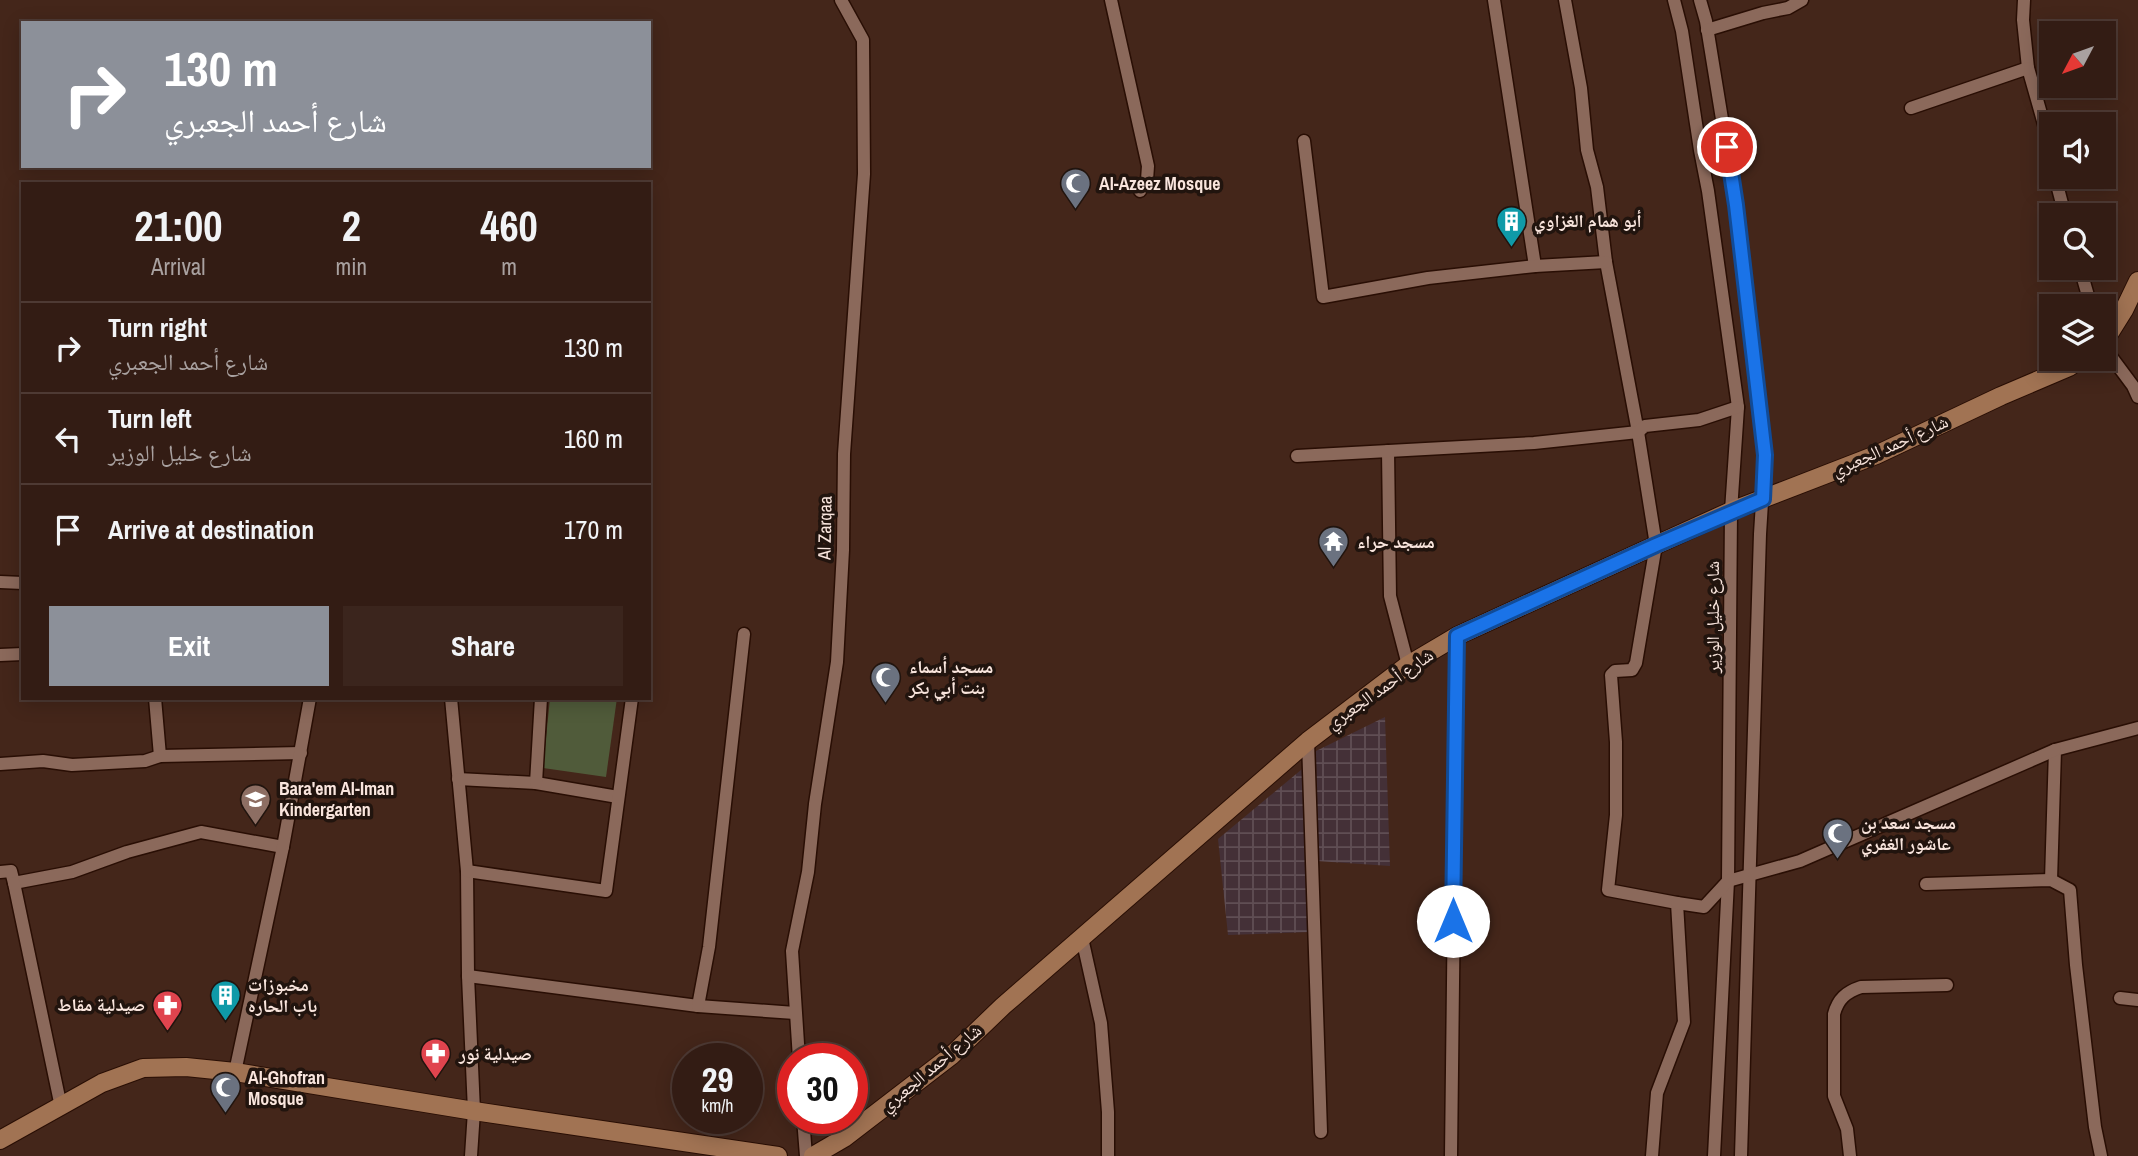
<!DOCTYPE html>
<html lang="en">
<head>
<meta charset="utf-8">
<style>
	:root { --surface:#331c14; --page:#3b251d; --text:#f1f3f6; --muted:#a9a1a0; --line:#4e3a34; --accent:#8c9099 }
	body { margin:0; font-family:"Archivo Narrow","Noto Naskh Arabic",sans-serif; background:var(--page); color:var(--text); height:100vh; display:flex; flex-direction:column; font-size:26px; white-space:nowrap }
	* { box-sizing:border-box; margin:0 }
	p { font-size:23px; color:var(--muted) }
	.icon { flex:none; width:38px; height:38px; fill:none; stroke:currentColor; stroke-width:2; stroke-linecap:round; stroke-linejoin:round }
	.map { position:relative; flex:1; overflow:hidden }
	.side { position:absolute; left:21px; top:182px; width:630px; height:518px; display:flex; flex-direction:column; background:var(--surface); border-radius:0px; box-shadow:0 4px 18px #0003,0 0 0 2px var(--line) }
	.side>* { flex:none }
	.banner { position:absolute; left:21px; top:21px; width:630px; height:147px; border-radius:0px; box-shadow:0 4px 18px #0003,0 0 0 2px var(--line); background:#8c9099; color:#fff; overflow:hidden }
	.needle { width:46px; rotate:229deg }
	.buttons { position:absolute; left:2039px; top:21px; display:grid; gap:14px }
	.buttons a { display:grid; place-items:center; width:77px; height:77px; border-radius:0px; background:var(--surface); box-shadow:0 4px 18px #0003,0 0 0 2px var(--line); font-size:35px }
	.speed { position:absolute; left:672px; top:1043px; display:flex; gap:14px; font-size:35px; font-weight:700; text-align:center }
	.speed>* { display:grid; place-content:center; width:91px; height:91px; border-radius:50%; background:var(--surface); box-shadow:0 4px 18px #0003,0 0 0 2px var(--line); line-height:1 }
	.speed small { font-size:18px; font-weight:400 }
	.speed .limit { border:10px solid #d22; background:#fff; color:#111 }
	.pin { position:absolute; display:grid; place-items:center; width:60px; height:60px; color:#fff; margin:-30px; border:4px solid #fff; border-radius:50%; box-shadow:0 2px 7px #0007 }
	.me { position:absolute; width:77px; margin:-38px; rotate:0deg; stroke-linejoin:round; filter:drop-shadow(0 0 5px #0008) }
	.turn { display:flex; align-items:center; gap:24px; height:147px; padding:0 28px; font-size:32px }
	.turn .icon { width:91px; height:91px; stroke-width:2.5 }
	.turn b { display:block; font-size:49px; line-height:60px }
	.eta { display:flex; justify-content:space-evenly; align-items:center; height:119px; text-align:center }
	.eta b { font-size:42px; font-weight:700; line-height:49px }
	.cta { display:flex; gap:14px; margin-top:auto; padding:14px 28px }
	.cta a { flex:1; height:80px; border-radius:0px; background:var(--accent); color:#fff; font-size:28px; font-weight:700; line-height:80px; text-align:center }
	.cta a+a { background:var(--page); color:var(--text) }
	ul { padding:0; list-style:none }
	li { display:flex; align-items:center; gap:21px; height:91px; padding:0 28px; border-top:2px solid var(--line) }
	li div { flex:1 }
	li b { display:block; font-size:26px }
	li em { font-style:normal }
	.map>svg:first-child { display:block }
	.industrial { fill:url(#industrial-grid) }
	.green { fill:#505b3a }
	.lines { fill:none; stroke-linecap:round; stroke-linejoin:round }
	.street-casing { stroke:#290e04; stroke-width:15 }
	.secondary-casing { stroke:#290e04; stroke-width:20 }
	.street { stroke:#8b695b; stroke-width:12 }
	.secondary { stroke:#a17353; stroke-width:18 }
	.route-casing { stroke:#114b97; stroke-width:18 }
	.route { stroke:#1a73e8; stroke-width:12 }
	.labels { text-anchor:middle; stroke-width:7; stroke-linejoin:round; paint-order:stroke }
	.poi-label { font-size:18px; font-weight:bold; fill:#f9e5dd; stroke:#21140e; text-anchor:start }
	.street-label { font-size:18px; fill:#f9e5dd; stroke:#21140e }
</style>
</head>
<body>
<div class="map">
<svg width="2138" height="1156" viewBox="0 0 2138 1156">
	<defs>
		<pattern id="industrial-grid" width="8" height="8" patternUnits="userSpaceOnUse" patternTransform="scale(1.75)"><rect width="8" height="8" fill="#443037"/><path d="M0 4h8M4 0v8" fill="none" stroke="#604e54"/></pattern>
	</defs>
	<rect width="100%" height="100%" fill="#44261a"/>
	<g class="industrial">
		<polygon points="1385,717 1390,866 1317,861 1316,751"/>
		<polygon points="1307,765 1311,932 1228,935 1218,839"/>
	</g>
	<polygon class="green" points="550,698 617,698 606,777 543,768"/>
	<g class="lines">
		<defs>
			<g id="street">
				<polyline points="1111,0 1148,166 1147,180 1140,191"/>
				<polyline points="1494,0 1535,266"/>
				<polyline points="1565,0 1581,88 1587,150 1597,187 1606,262 1638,432 1656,545 1636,663 1632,670 1615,671 1611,675 1616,742 1616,815 1608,890 1677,903 1684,1022 1657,1093 1652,1156"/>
				<polyline points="1674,0 1682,31 1700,150 1708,191 1738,407 1731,511 1728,881 1714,1156"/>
				<polyline points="1700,0 1706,21 1736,205 1765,455 1760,534 1741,1156"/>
				<polyline points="2024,0 2023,20 2028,68 2051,149"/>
				<polyline points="1707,30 1763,13 1788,8 1802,0"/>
				<polyline points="1911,108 2028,68"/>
				<polyline points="1304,141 1323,297 1428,278 1535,266 1606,262"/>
				<polyline points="2055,177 2065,215"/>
				<polyline points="2080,268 2091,306"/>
				<polyline points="2104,347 2133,386 2138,397"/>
				<polyline points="1388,451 1390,596 1408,665"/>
				<polyline points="1297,456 1534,443 1638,432 1645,426 1699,420 1738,407"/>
				<polyline points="0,582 23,583"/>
				<polyline points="0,655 23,654"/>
				<polyline points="155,698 160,756"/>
				<polyline points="451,698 467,871 468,976 474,1111 471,1156"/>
				<polyline points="1308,741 1321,1132"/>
				<polyline points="0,764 43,761 72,765 145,761 160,756 301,753"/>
				<polyline points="458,779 536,783 618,797"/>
				<polyline points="536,783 541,698"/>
				<polyline points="467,871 606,891 632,698"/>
				<polyline points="0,872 11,871 14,883 72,872 127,852 201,832 283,847"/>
				<polyline points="2051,880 2055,750 2138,728"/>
				<polyline points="14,883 61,1107"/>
				<polyline points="1926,884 2051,880 2070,890 2076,965 2095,1127 2101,1156"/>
				<polyline points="1677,903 1704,907 1728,881 1800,861 2055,750"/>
				<polyline points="1082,938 1101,1023 1108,1112 1108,1156"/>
				<polyline points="468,976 698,1006 795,1013"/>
				<polyline points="2120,998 2138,1000"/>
				<polyline points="698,1006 709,947 744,634"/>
				<polyline points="799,1059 792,951 808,872 815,804 837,662 843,550 844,454 864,174 863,40 841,0"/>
				<polyline points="235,1072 283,847 310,698"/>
				<polyline points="803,1118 806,1156"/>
				<polyline points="1451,1156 1457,636"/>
				<path d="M1850 1156 1847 1129 1834 1096V1014C1838 999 1846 992 1861 987L1947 985"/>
			</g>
			<g id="secondary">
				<polyline points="2104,342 2124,310 2138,281"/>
				<polyline points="0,1140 102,1083 143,1068 186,1067 235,1072 474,1111 778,1156"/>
				<polyline points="813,1156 844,1138 952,1055 1003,1006 1308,741 1408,665 1457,636 1656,545 1731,511 1876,455 2001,396 2069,367 2081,359"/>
			</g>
		</defs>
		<use href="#street" class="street-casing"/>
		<use href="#secondary" class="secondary-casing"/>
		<use href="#street" class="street"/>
		<use href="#secondary" class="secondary"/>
	</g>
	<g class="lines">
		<defs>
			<polyline id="route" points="1453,921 1457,636 1656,545 1763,499 1765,455 1736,205 1727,147"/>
		</defs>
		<use href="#route" class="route-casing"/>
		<use href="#route" class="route"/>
	</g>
	<defs>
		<symbol id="mosque-pin" viewBox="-11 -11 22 30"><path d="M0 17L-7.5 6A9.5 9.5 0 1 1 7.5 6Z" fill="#6b7280" stroke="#21140e"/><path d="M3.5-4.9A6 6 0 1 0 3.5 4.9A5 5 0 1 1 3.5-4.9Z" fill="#fff"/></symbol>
		<symbol id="building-pin" viewBox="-11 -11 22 30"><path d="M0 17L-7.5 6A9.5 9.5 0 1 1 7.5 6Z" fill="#0f9aa8" stroke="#21140e"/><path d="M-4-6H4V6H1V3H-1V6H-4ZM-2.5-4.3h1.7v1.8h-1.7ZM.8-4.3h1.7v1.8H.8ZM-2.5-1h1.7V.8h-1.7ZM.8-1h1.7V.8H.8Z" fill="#fff"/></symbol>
		<symbol id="temple-pin" viewBox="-11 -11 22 30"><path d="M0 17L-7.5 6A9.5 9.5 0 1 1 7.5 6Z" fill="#6b7280" stroke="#21140e"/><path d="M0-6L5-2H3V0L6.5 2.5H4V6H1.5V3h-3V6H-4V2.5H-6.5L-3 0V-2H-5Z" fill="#fff"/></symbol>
		<symbol id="school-pin" viewBox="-11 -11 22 30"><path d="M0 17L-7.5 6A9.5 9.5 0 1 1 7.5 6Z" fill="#8d6e63" stroke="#21140e"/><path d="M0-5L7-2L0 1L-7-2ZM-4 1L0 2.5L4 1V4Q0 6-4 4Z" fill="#fff"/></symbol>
		<symbol id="pharmacy-pin" viewBox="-11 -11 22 30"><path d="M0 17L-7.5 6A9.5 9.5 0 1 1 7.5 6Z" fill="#e0444e" stroke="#21140e"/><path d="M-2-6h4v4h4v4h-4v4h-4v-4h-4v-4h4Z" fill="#fff"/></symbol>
	</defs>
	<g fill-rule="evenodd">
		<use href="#mosque-pin" x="1058" y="166" width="35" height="47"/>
		<use href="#building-pin" x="1494" y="204" width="35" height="47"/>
		<use href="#temple-pin" x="1316" y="524" width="35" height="47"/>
		<use href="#mosque-pin" x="868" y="660" width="35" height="47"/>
		<use href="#school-pin" x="238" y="782" width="35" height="47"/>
		<use href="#mosque-pin" x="1820" y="816" width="35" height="47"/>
		<use href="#building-pin" x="208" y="978" width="35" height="47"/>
		<use href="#pharmacy-pin" x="150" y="988" width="35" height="47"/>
		<use href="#pharmacy-pin" x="418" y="1036" width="35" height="47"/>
		<use href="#mosque-pin" x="208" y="1070" width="35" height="47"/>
	</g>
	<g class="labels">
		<g class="poi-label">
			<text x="1099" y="190">Al-Azeez Mosque</text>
			<text x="1534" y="227">أبو همام الغزاوي</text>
			<text x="1357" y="548">مسجد حراء</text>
			<text x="909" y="673">مسجد أسماء<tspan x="909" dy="21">بنت أبي بكر</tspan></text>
			<text x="279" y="795">Bara'em Al-Iman<tspan x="279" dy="21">Kindergarten</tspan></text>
			<text x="1861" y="829">مسجد سعد بن<tspan x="1861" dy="21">عاشور الغفري</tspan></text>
			<text x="248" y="991">مخبوزات<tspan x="248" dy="21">باب الحاره</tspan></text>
			<text x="145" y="1011" text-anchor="end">صيدلية مقاط</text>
			<text x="459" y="1060">صيدلية نور</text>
			<text x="248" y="1084">Al-Ghofran<tspan x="248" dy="21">Mosque</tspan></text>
		</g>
		<g class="street-label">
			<text transform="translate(1890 446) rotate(-24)" y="6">شارع أحمد الجعبري</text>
			<text transform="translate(825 528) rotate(-89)" y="6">Al Zarqaa</text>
			<text transform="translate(1713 617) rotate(-90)" y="6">شارع خليل الوزير</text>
			<text transform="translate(1380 689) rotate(-35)" y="6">شارع أحمد الجعبري</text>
			<text transform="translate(931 1068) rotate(-40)" y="6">شارع أحمد الجعبري</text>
		</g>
	</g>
</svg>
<div class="buttons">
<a><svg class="needle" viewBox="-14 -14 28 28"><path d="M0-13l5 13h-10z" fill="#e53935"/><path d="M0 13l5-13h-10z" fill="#a9a1a0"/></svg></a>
<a><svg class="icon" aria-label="sound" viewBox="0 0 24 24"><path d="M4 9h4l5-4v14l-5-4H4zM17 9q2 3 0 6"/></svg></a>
<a><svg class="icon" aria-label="search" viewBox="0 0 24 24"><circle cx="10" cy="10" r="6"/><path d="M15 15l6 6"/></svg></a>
<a><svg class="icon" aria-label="layers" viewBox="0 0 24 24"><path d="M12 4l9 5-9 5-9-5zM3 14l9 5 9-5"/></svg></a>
</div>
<div class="speed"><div>29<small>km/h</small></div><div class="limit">30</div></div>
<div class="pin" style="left:1727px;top:147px;background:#d93025"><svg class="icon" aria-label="arrive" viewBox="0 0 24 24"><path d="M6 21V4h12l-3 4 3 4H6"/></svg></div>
<svg class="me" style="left:1453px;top:921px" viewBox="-20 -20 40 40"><circle r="19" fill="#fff"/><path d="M0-13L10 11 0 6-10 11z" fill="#1a73e8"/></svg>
<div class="banner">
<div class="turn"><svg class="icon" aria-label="right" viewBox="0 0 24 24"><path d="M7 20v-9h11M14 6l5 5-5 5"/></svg><div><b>130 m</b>شارع أحمد الجعبري</div></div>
</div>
<section class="side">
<div class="eta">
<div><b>21:00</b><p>Arrival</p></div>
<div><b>2</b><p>min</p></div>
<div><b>460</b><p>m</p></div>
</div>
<ul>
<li><svg class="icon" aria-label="right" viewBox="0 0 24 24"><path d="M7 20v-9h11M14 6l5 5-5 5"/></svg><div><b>Turn right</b><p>شارع أحمد الجعبري</p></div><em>130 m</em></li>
<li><svg class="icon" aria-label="left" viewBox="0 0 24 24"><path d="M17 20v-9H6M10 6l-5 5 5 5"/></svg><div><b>Turn left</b><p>شارع خليل الوزير</p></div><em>160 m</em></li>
<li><svg class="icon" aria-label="arrive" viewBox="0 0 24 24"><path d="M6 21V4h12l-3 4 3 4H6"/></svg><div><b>Arrive at destination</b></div><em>170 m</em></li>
</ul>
<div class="cta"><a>Exit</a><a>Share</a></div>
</section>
</div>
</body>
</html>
